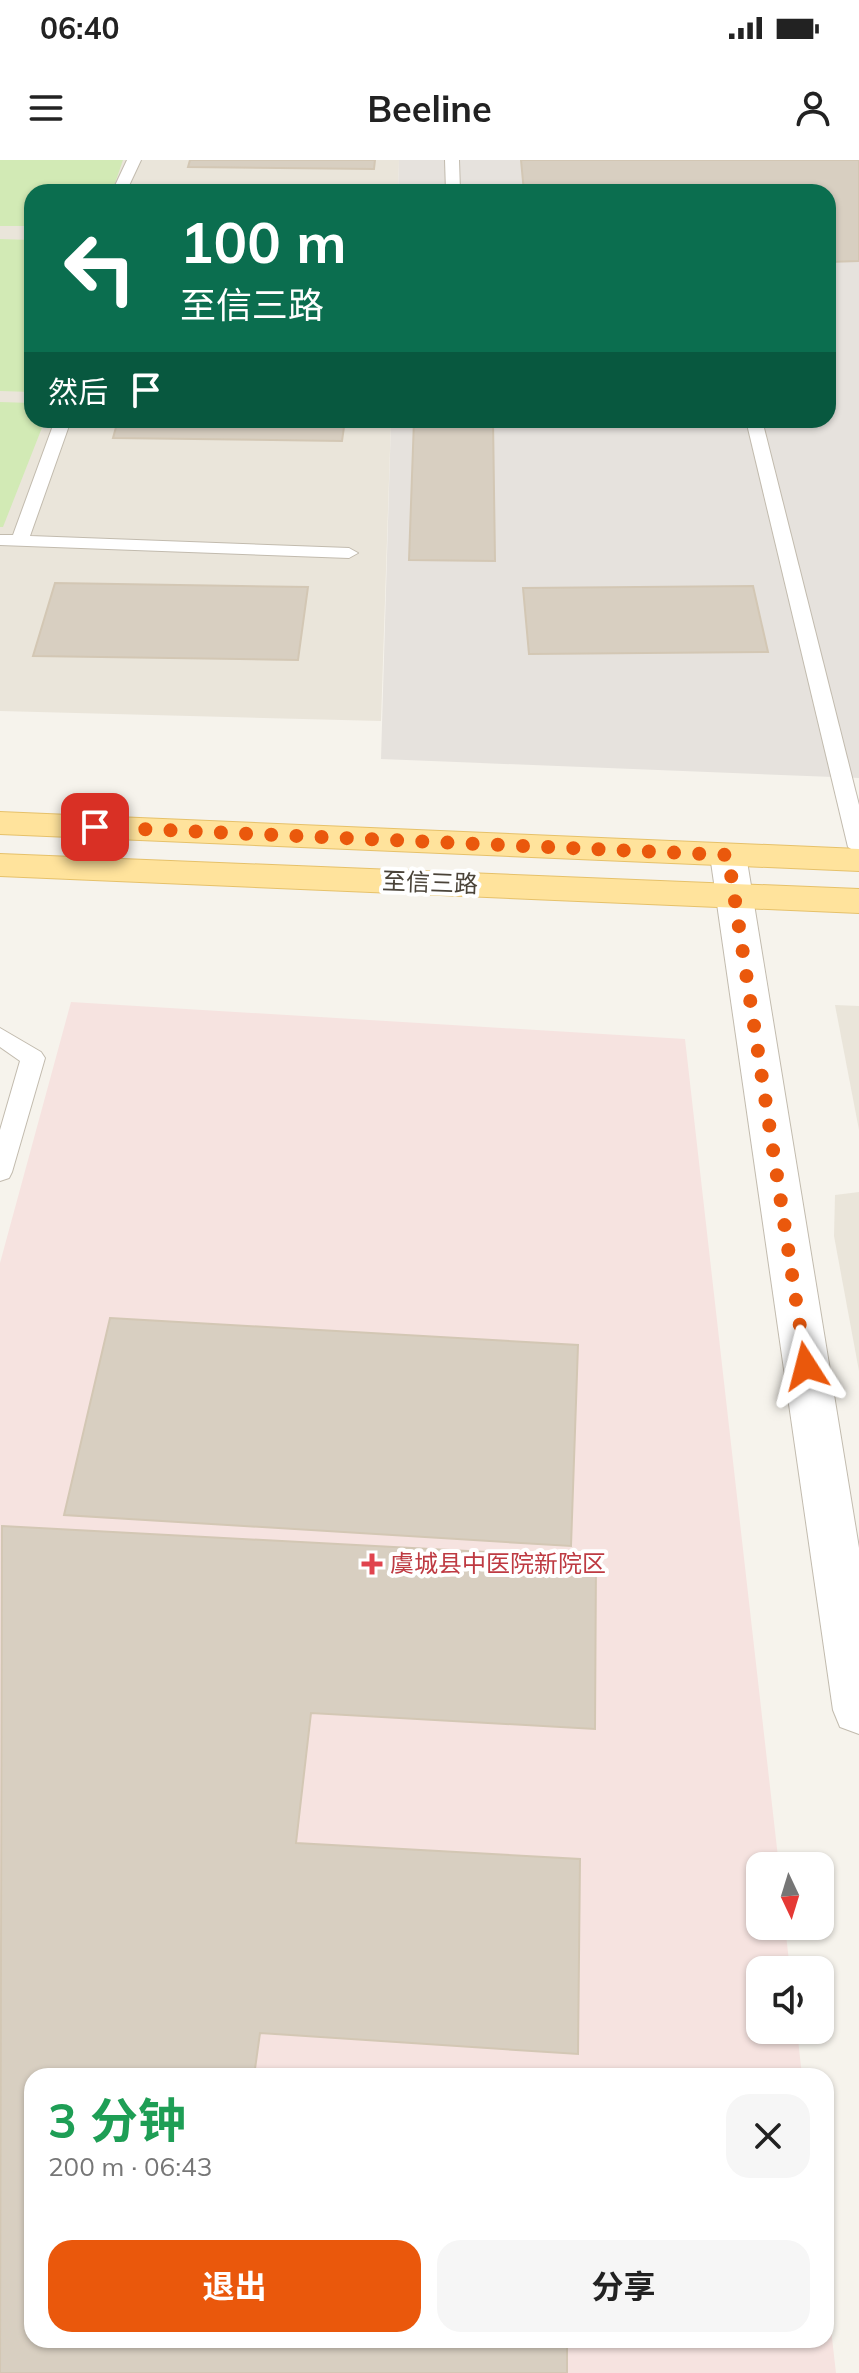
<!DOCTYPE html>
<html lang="zh">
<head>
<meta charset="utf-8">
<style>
	:root { --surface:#fff; --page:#f6f6f6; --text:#222; --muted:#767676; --accent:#ea580c }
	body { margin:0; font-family:Mulish,"Noto Sans SC",sans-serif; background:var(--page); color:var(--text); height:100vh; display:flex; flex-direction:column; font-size:30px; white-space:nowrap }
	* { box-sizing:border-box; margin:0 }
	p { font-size:26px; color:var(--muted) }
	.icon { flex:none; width:44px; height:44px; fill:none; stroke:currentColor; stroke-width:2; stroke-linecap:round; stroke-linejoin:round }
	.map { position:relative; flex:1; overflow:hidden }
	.drawer { position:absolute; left:24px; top:1908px; width:810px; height:280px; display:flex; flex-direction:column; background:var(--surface); border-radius:24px; box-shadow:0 2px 6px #0004 }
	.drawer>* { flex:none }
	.top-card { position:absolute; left:24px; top:24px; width:812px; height:244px; border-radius:24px; box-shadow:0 2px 6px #0004; background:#0b6e4f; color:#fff; overflow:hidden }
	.needle { width:52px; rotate:176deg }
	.tools { position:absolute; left:746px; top:1692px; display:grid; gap:16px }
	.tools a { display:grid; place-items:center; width:88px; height:88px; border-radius:16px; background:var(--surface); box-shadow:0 2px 6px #0004; font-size:40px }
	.pin { position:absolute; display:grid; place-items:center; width:68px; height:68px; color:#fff; margin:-34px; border-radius:16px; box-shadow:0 4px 12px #0006 }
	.me { position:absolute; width:88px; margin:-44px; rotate:351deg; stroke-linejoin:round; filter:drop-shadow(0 0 6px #0008) }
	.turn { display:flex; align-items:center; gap:28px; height:168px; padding:0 24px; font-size:36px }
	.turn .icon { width:104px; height:104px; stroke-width:2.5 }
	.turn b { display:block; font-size:56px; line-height:68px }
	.then { display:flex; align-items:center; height:76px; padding:0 24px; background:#0003; gap:16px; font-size:30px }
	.round { display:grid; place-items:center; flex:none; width:84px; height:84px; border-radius:24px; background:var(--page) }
	.overview { display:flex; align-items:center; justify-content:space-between; height:136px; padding:0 24px }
	h1 { font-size:48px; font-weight:700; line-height:60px; color:#1e9e55 }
	.cta { display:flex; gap:16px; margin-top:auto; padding:16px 24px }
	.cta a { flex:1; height:92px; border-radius:24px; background:var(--accent); color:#fff; font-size:32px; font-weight:700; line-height:92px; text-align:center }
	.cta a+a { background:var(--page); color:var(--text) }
	.status { display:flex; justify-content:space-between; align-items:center; height:56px; padding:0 40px; background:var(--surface); direction:ltr }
	.status svg { height:22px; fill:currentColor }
	header { display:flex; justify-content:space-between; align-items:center; height:104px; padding:0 24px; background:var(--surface); font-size:36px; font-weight:700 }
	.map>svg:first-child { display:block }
	.residential { fill:#eae5da }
	.industrial { fill:#e6e2dd }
	.medical { fill:#f6e3e0 }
	.green { fill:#d2eab5 }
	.building { fill:#d8cfc1; stroke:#d3c7b4; stroke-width:2 }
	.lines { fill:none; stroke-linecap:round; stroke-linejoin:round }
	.lane-casing { stroke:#c2bbae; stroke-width:2 }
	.street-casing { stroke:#c2bbae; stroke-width:2 }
	.primary-casing { stroke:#e6c16a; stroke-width:2 }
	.lane { fill:#fff; fill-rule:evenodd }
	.street { fill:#fff; fill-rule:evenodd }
	.primary { fill:#ffe39c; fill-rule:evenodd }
	.route { stroke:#ea580c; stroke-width:14; stroke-dasharray:0 25.2 }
	.health-dot { fill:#e0444e; stroke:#fff; stroke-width:3 }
	.labels { text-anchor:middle; stroke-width:8; stroke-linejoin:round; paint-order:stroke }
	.street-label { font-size:24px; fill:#4b4439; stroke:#fff }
	.health-label { font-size:24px; fill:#be3a42; stroke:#fff; text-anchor:start }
</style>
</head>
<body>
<div class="status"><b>06:40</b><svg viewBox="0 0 49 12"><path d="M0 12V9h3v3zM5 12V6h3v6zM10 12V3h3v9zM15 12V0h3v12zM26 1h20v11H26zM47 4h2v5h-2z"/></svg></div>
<header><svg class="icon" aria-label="menu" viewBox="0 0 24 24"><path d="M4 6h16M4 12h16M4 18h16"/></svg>Beeline<svg class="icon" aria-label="person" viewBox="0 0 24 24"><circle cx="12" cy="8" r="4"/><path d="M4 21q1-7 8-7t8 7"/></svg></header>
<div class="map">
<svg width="859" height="2213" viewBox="0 0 859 2213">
	<rect width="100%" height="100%" fill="#f6f3ec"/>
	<g class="residential">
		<polygon points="0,0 399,0 398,32 32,32 32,260 391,260 381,561 0,551"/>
		<polygon points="835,845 859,846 859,970"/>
		<polygon points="859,1032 859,1211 834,1076 835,1035"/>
	</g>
	<polygon class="industrial" points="399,0 859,0 859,618 381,599 391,260 828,260 828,32 398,32"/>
	<polygon class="medical" points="71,842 685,879 779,1706 760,1706 760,1766 785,1766 790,1810 760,1810 760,1870 797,1870 802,1916 32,1916 32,2180 826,2180 826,2125 836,2213 0,2213 0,1103"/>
	<g class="green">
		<polygon points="0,0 123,0 112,32 32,32 32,66 0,66"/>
		<polygon points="0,79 32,80 32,232 0,231"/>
		<polygon points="0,242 32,243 32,260 45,260 3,367 0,367"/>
	</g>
	<g class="building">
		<polygon points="190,0 375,0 374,9 188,7"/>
		<polygon points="521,0 859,0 859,101 828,102 828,32 524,32"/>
		<polygon points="118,260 345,260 342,281 113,278"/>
		<polygon points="414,260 493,260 495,401 409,400"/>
		<polygon points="55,423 308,427 298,500 33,496"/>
		<polygon points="753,426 768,492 529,494 523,428"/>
		<polygon points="110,1158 578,1185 571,1386 64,1355"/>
		<polygon points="2,1366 596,1398 595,1569 311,1553 296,1683 580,1699 578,1894 260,1873 254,1916 32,1916 32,2180 567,2180 567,2213 0,2213"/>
	</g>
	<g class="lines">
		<defs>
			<g id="lane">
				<polygon points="127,0 141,0 126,32 112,32"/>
				<polygon points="445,0 459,0 460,32 446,32"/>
				<polygon points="55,260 71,260 30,376 349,388 358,393 349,398 0,385 0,375 13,375"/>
				<polygon points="746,260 762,260 859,645 859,694 848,687"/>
				<polygon points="0,868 41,892 45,898 12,1012 9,1018 0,1021 0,970 20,901 0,887"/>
			</g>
			<polygon id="street" points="728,684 741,687 746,695 859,1388 859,1574 840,1567 833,1550 710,695 715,687"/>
			<g id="primary">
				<polygon points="0,652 859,689 859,711 0,674"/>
				<polygon points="0,694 859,729 859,753 0,716"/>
			</g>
		</defs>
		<use href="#lane" class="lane-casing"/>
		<use href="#street" class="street-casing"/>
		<use href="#primary" class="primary-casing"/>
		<use href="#lane" class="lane"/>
		<use href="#street" class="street"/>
		<use href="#primary" class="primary"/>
	</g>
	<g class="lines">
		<polyline class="route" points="95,667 728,695 806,1206"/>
	</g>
	<path class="health-dot" d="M368 1392h8v8h8v8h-8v8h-8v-8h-8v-8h8z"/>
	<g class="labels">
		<g class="street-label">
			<text transform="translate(430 723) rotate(2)" y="8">至信三路</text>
		</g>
		<g class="health-label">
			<text x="390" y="1412">虞城县中医院新院区</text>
		</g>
	</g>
</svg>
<div class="tools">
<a><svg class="needle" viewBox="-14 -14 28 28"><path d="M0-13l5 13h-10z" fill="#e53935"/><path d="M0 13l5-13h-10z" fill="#767676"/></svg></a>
<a><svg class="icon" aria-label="sound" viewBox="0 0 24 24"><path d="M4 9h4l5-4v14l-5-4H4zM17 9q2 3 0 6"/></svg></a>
</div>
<div class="pin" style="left:95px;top:667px;background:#d93025"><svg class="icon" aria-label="arrive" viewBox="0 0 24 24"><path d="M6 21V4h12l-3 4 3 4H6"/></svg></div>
<svg class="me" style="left:806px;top:1206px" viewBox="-20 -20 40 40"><path d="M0-17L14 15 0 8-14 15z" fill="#ea580c" stroke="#fff" stroke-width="4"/></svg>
<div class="top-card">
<div class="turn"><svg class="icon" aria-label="left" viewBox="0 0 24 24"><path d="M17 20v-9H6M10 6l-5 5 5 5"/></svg><div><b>100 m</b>至信三路</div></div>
<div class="then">然后<svg class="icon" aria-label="arrive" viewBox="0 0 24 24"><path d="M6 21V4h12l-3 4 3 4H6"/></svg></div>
</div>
<section class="drawer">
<div class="overview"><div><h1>3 分钟</h1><p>200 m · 06:43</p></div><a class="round"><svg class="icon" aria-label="close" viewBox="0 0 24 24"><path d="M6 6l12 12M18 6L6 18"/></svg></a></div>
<div class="cta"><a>退出</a><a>分享</a></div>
</section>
</div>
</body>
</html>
